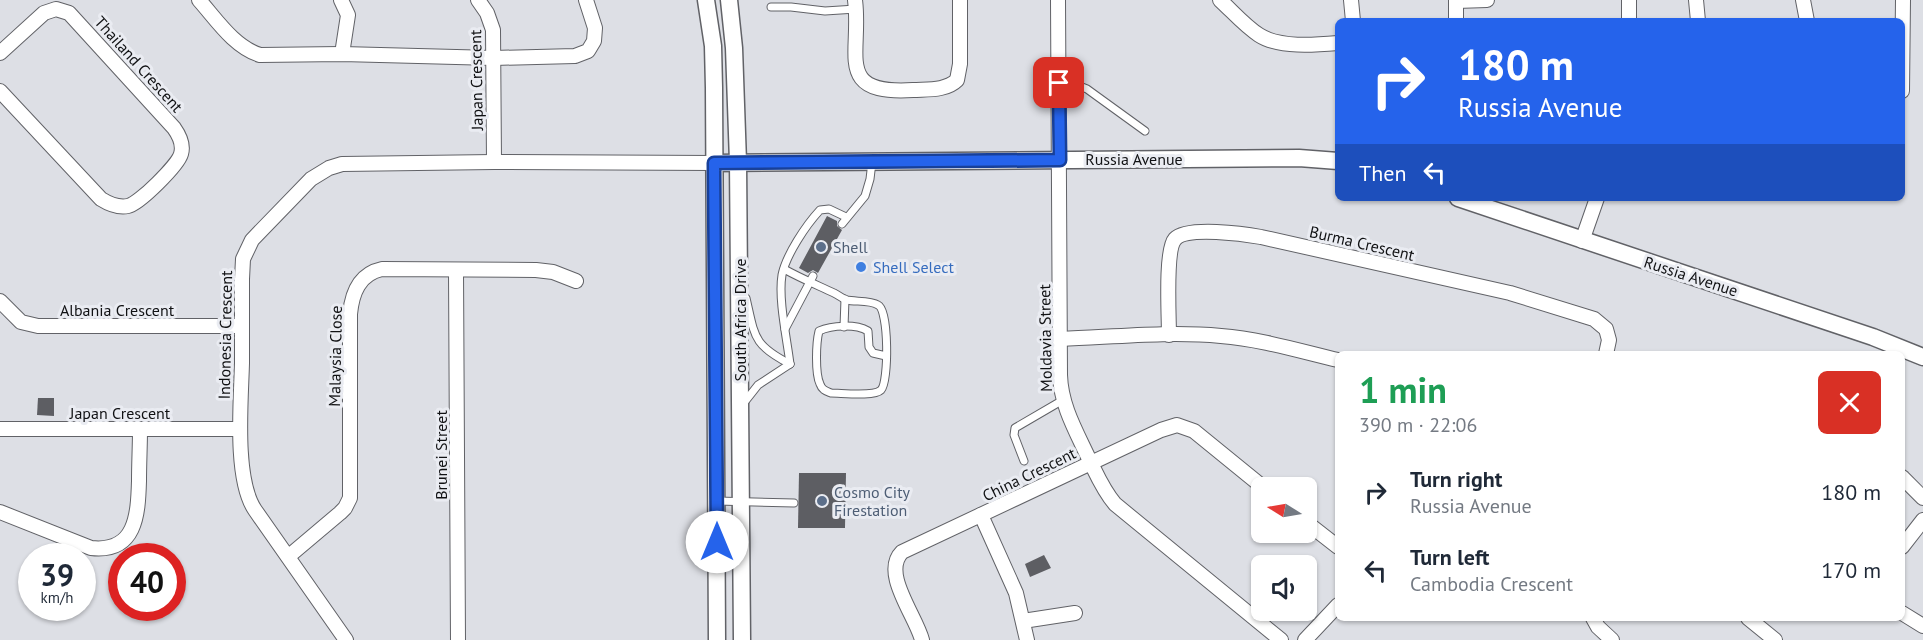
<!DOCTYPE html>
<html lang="en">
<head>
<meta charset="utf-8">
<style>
	:root { --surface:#fff; --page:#f2f2f3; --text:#1f2937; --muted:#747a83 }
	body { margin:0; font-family:"PT Sans",sans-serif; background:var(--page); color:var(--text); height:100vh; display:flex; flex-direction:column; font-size:22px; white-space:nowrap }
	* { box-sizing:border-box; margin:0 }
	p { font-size:20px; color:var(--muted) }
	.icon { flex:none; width:33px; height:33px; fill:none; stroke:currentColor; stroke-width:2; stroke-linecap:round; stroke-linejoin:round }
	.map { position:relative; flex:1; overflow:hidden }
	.side { position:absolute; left:1335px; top:351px; width:570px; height:270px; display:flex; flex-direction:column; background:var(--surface); border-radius:9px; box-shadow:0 2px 4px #0004 }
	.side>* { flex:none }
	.banner { position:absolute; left:1335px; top:18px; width:570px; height:183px; border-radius:9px; box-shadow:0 2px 4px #0004; background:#2563eb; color:#fff; overflow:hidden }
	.needle { width:39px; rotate:281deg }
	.controls { position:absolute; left:1251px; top:477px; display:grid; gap:12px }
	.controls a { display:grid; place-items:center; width:66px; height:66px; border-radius:9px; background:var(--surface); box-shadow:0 2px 4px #0004; font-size:30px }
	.speed { position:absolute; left:18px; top:543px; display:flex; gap:12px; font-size:30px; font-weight:700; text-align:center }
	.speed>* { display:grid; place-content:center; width:78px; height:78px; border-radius:50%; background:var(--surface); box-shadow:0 2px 4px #0004; line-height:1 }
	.speed small { font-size:15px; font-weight:400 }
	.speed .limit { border:9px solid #d22; background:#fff; color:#111 }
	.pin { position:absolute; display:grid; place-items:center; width:51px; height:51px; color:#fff; margin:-26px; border-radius:12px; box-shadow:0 3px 9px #0006 }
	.me { position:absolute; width:66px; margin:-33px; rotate:0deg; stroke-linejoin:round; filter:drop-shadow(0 0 4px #0008) }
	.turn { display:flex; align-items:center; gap:21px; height:126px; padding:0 24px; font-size:27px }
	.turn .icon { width:78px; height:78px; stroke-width:2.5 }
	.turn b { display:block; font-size:42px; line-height:51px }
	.then { display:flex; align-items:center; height:57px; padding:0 24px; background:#0003; gap:12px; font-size:22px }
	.round { display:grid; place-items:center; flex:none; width:63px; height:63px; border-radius:9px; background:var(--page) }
	.summary { display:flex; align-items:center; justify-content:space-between; height:102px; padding:0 24px }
	h1 { font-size:36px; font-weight:700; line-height:45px; color:#1e9e55 }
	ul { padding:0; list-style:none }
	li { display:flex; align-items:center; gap:18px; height:78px; padding:0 24px }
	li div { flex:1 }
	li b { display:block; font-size:22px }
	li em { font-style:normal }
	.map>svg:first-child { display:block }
	.building { fill:#5d5e63 }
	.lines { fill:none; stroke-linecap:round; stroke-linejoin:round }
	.service-casing { stroke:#616267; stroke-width:9 }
	.minor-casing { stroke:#616267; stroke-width:16 }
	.tertiary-casing { stroke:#616267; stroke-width:19 }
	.service { stroke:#fff; stroke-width:7 }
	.minor { stroke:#fff; stroke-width:14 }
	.tertiary { stroke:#fff; stroke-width:16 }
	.route-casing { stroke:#184099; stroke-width:15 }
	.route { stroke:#2563eb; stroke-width:10 }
	.service-dot { fill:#5c6f8a; stroke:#eaecf2; stroke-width:2 }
	.shop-dot { fill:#3f7fe0; stroke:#eaecf2; stroke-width:2 }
	.labels { text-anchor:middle; stroke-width:6; stroke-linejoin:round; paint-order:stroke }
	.street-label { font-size:16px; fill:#111214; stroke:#eaecf2 }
	.service-label { font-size:16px; fill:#4e5e75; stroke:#eaecf2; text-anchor:start }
	.shop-label { font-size:16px; fill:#366cbe; stroke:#eaecf2; text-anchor:start }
</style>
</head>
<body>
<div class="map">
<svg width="1923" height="640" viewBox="0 0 1923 640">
	<rect width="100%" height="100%" fill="#dddfe5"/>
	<g class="building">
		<polygon points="827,216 837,221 837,226 842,230 818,273 813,270 808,273 799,268"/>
		<polygon points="38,398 54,398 54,416 37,415"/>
		<polygon points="799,473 846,473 845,528 798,528"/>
		<polygon points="1044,555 1051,568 1030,577 1025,564"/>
	</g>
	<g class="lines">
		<defs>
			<g id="service">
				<polyline points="771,7 791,7 825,11 856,9"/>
				<polyline points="1059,83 1077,85 1087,89 1145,131"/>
				<polyline points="842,224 865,196 870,179 872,162"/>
				<path d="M784 269C800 278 817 285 834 293 838 295 842 298 846 300 856 302 870 300 878 305 889 310 889 382 881 390 874 397 842 393 831 393 826 391 822 390 820 384 815 373 816 343 819 331 832 325 856 324 868 331L869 347 873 353 886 356"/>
				<path d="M746 298C755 337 753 345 790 364"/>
				<polyline points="844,327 845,299"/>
				<polyline points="785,329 813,276"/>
				<path d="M790 364C787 339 778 299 782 275 786 255 806 225 820 210L829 209 846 217"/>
				<polyline points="743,404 758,385 790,364"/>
				<polyline points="1024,461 1014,435 1015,428 1063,400"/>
				<polyline points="717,501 794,503"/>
			</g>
			<g id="minor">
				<path d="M199 0C216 19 234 47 260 55L342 54 494 58 575 56 588 51 594 41 595 28 586 0"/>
				<polyline points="341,0 348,15 342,54"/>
				<polyline points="478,0 487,13 493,30 494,162"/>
				<path d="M855 0C862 54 833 95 913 90 927 89 946 91 957 80L960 64V0"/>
				<path d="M1058 0 1060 375C1061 406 1076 431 1089 459 1097 475 1103 490 1115 504L1281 640"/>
				<path d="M1220 0C1233 12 1245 26 1259 35 1279 48 1315 45 1338 43"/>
				<polyline points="1351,0 1353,21"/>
				<polyline points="1696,0 1698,21"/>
				<polyline points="1803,0 1807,21"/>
				<polyline points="1456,1 1487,0"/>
				<polyline points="1456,21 1456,0"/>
				<polyline points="1629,21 1629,0"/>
				<path d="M0 53 44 13 56 9 69 13 174 128C179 135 184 144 181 154 178 165 139 204 128 206 118 208 109 204 101 199L0 91"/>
				<polyline points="1902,91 1903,0"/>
				<polyline points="1582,241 1597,198"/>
				<polyline points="456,271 458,640"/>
				<polyline points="0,301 21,322 38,326 242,326"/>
				<path d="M1169 335C1169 317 1165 250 1175 239 1187 226 1245 234 1261 237L1510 293 1594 319 1606 329 1609 340 1606 354"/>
				<path d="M1061 339C1114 337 1168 331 1221 336 1260 339 1300 351 1338 360"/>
				<polyline points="0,429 240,429"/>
				<polyline points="1902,477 1923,498"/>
				<path d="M0 512 91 548C136 553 138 515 139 481 139 463 140 446 140 429"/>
				<polyline points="981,515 1016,593 1027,640"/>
				<polyline points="1306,522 1338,547"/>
				<polyline points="1902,547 1923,520"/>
				<path d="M289 556 340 513 345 508 350 498V314C352 293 359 274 382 269L536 270 553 272 576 281"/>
				<polyline points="1902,613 1923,626"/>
				<polyline points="1593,618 1598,627 1612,640"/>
				<polyline points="1748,618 1775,640"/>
				<polyline points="1023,621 1075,613"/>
				<path d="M346 640 255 510C234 479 241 401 242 363 242 335 242 307 242 279L243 259 252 240 311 179 329 168 342 164 494 162 714 163"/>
				<path d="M922 640C916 616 881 573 902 552L1161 430 1177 425 1194 431 1264 488"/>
				<polyline points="1305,640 1338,605"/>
			</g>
			<g id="tertiary">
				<polyline points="706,0 713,46 714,88 717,640"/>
				<polyline points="729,0 734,48 738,162 742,640"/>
				<polyline points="714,163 1299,158 1338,161"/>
				<polyline points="1458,198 1873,337 1923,357"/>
			</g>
		</defs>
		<use href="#service" class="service-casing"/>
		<use href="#minor" class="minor-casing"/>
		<use href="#tertiary" class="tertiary-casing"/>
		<use href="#service" class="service"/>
		<use href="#minor" class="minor"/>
		<use href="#tertiary" class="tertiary"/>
	</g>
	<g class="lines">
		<defs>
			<polyline id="route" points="717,542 714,163 1060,160 1059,83"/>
		</defs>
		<use href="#route" class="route-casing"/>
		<use href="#route" class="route"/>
	</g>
	<g class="service-dot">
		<circle cx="821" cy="247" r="6"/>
		<circle cx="822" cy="501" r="6"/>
	</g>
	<circle class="shop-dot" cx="861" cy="267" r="6"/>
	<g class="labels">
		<g class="street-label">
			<text transform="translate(139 64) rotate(48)" y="6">Thailand Crescent</text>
			<text transform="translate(476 80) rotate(-91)" y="6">Japan Crescent</text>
			<text x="1134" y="165">Russia Avenue</text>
			<text transform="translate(1362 243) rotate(13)" y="6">Burma Crescent</text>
			<text transform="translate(1691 276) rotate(18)" y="6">Russia Avenue</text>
			<text x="117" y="316">Albania Crescent</text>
			<text transform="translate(740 320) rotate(-90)" y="6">South Africa Drive</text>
			<text transform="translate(225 335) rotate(-89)" y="6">Indonesia Crescent</text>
			<text transform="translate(1045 338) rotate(-91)" y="6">Moldavia Street</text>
			<text transform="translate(335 356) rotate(-89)" y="6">Malaysia Close</text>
			<text x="120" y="419">Japan Crescent</text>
			<text transform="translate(441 455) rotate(-90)" y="6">Brunei Street</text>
			<text transform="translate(1029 474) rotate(-26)" y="6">China Crescent</text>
		</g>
		<g class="service-label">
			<text x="833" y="253">Shell</text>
			<text x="834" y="498">Cosmo City<tspan x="834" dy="18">Firestation</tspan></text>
		</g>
		<g class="shop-label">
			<text x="873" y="273">Shell Select</text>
		</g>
	</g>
</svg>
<div class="controls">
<a><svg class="needle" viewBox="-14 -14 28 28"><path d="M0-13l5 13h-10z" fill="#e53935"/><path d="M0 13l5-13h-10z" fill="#747a83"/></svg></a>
<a><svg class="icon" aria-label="sound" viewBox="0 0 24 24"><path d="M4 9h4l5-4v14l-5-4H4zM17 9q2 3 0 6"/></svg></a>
</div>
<div class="speed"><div>39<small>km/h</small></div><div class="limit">40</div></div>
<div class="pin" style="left:1059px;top:83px;background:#d93025"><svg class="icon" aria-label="arrive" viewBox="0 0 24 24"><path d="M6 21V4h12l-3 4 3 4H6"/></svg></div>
<svg class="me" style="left:717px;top:542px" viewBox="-20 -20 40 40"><circle r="19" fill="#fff"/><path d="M0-13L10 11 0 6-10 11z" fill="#2563eb"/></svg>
<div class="banner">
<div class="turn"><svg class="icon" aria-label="right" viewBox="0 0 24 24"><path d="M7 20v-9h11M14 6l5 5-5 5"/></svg><div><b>180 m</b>Russia Avenue</div></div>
<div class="then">Then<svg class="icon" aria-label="left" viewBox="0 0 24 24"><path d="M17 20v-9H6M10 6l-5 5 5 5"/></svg></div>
</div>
<section class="side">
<div class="summary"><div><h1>1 min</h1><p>390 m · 22:06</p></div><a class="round" style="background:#d93025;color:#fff"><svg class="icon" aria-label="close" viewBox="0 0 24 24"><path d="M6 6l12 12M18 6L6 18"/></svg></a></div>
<ul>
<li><svg class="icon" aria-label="right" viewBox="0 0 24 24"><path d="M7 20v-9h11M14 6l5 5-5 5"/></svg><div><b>Turn right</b><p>Russia Avenue</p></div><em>180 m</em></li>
<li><svg class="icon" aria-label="left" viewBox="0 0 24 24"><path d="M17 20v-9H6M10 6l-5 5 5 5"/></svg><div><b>Turn left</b><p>Cambodia Crescent</p></div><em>170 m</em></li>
</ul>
</section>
</div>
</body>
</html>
